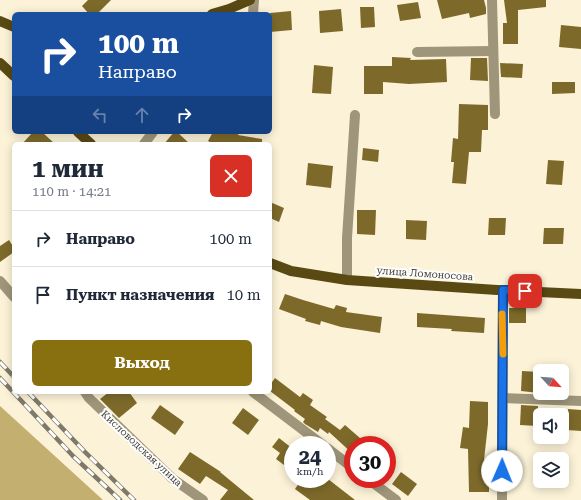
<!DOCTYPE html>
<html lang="ru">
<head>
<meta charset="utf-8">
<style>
	:root { --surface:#fff; --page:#f6f6f7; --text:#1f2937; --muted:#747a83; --line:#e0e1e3; --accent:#887010 }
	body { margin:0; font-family:"Roboto Serif",serif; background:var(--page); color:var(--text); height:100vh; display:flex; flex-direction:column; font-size:15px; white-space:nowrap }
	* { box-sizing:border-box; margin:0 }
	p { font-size:13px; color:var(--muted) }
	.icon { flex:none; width:22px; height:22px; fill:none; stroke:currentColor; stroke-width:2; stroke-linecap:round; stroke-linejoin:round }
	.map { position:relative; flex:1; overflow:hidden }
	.panel { position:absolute; left:12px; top:142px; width:260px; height:252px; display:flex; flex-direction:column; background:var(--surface); border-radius:6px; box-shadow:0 2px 10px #0003 }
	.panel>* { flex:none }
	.guide { position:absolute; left:12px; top:12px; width:260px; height:122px; border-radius:6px; box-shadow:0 2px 10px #0003; background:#1a4fa0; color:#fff; overflow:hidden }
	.needle { width:26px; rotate:116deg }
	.buttons { position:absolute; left:533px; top:364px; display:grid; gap:8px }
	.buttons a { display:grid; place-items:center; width:36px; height:36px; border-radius:6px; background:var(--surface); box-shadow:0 2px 10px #0003; font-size:20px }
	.speed { position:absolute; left:284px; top:436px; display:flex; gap:8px; font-size:20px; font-weight:700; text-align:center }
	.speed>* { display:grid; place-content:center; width:52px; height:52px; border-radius:50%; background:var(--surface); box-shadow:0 2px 10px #0003; line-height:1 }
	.speed small { font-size:10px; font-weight:400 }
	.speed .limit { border:6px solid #d22; background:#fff; color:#111 }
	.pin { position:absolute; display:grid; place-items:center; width:34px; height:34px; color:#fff; margin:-17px; border-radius:8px; box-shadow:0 2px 6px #0006 }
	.me { position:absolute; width:44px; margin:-22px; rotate:1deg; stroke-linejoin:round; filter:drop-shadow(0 0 3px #0008) }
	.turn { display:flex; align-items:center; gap:14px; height:84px; padding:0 20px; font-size:18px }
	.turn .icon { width:52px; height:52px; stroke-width:2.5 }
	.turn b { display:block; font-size:28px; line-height:34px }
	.lanes { display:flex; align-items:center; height:38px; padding:0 20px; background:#0003; justify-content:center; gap:20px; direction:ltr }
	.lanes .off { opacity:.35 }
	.round { display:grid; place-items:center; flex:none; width:42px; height:42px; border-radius:6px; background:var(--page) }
	.overview { display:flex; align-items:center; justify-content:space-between; height:68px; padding:0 20px }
	h1 { font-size:24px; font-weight:700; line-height:30px }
	.button { display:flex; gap:8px; margin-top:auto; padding:8px 20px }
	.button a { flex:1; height:46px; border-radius:6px; background:var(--accent); color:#fff; font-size:16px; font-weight:700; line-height:46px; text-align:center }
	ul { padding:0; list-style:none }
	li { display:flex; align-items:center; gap:12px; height:56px; padding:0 20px; border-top:1px solid var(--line) }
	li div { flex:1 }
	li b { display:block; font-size:15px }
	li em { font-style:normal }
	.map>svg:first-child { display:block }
	.forest { fill:#c3af6f }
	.building { fill:#7d6a2a }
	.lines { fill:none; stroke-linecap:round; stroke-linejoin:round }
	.minor { stroke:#9e957b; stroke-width:10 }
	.major { stroke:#594913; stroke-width:10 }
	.rail-casing { stroke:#7e7968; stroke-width:4.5 }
	.rail { stroke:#fff; stroke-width:3; stroke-dasharray:9; stroke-linecap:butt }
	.route-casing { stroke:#114b97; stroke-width:10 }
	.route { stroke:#1a73e8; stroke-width:7 }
	.slow { stroke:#f59e0b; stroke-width:7 }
	.labels { text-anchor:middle; stroke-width:4; stroke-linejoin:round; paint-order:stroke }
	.street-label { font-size:10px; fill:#3f3c31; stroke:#fff }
</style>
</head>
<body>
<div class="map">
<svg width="581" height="500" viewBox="0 0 581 500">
	<rect width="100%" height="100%" fill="#fbf2d7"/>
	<polygon class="forest" points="0,406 103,500 0,500"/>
	<g class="building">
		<polygon points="88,0 111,0 97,14 89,14 82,6"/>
		<polygon points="437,0 484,0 486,8 486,14 470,18 469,13 442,19"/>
		<polygon points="504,0 546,0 546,7 518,10 518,44 503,44 503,23 507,23"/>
		<polygon points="418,2 421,18 400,21 397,5"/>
		<polygon points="360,7 374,7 375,27 361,28"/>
		<polygon points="341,9 343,31 320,33 319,11"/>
		<polygon points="291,11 292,30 270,32 270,13"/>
		<polygon points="561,25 581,27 581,49 559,47"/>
		<polygon points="392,57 411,58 410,60 446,59 447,82 409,84 383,82 383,94 364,94 364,66 392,66"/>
		<polygon points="471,58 487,58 488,81 470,80"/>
		<polygon points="500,63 523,64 522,78 501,77"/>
		<polygon points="314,65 333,67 331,94 312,93"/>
		<polygon points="552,82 575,82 575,93 552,94"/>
		<polygon points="459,104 488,105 488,130 482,130 481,152 469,152 466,184 452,183 454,162 451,162 453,138 458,139"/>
		<polygon points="33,132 42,132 55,144 22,144"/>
		<polygon points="174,132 177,132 190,144 164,144"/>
		<polygon points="213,132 239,132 238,135 262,139 262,144 213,144 208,141"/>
		<polygon points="363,148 379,150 378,162 362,160"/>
		<polygon points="548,160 564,161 562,185 546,184"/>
		<polygon points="308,163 333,166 331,188 306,185"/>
		<polygon points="270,202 284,208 279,222 270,218"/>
		<polygon points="357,210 376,210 375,235 357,234"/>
		<polygon points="489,218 506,218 505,235 488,235"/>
		<polygon points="406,220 427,221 426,240 406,239"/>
		<polygon points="544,228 564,228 563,244 543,244"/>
		<polygon points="9,240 14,248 14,252 0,262 0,246"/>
		<polygon points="285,294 303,300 334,309 336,305 347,308 346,312 382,317 380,333 341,327 321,321 320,325 305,321 306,319 279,309"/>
		<polygon points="526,307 526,323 509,323 509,308 512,308"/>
		<polygon points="417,313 485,318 484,333 451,331 452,329 417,327"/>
		<polygon points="522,371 540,372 539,393 521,391"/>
		<polygon points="275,378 300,397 303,393 313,400 310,405 327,417 325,419 340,430 345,425 368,445 353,445 353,454 329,432 328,434 320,428 318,432 305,424 303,422 305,419 294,411 295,410 270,391 270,385"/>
		<polygon points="109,392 129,392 137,403 119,418 100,399"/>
		<polygon points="470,401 488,402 488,424 484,460 489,460 489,492 469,492 468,449 460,448 463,427 469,428"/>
		<polygon points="160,405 184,422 175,435 151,418"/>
		<polygon points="521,405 538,406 538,426 520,425"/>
		<polygon points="243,408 259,420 248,435 232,423"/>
		<polygon points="568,409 581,410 581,431 567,430"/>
		<polygon points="279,438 293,449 293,453 284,465 276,459 280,453 272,447"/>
		<polygon points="190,452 221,472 220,472 254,500 220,500 228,490 206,476 200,484 178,469"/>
		<polygon points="401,472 417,484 408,496 392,484"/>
		<polygon points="302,479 328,479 355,500 310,500 295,489"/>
	</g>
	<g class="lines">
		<g class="minor">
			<polyline points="492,0 495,114"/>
			<polyline points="253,14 254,0"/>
			<polyline points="417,52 493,51"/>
			<polyline points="144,144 153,132"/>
			<polyline points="347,280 347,238 355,115"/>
			<polyline points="0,281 14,297"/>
			<polyline points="85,392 89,398 173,479 203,500"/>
			<polyline points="253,392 323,445"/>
			<polyline points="503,398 581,401"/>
			<polyline points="327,448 353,468"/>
			<polyline points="368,479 396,500"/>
			<polyline points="502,500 503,290"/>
		</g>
		<g class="major">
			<polyline points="212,14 229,9 250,0"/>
			<polyline points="0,21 14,27"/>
			<polyline points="0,63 14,76"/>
			<polyline points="78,132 91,144"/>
			<polyline points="270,263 291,271 347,280 497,290 581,294"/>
		</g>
		<defs>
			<g id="rail">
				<polyline points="0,362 14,377"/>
				<polyline points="0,378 73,456 120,500"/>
				<polyline points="28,392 85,452 134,500"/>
			</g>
		</defs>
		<use href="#rail" class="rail-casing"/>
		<use href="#rail" class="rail"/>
	</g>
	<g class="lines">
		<defs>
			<polyline id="route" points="502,471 503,290 525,291"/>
		</defs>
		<use href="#route" class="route-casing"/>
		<use href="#route" class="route"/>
		<polyline class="slow" points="502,314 503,354"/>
	</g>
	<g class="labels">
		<g class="street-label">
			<text transform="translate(425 273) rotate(4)" y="4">улица Ломоносова</text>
			<text transform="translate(142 448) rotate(43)" y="4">Кисловодская улица</text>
		</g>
	</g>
</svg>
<div class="buttons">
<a><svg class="needle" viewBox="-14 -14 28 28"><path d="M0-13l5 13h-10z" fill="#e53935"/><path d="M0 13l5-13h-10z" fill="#747a83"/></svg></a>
<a><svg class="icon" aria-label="sound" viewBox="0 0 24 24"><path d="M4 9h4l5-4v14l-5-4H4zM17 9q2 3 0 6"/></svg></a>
<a><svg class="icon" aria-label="layers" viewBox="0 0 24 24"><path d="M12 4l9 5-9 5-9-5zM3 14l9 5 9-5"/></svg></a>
</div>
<div class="speed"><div>24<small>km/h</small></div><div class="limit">30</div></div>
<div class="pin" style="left:525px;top:291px;background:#d93025"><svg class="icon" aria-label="arrive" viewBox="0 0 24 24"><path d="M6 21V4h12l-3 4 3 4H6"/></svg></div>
<svg class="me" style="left:502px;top:471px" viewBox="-20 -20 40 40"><circle r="19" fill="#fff"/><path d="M0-13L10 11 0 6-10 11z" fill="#1a73e8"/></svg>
<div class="guide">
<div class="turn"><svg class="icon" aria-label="right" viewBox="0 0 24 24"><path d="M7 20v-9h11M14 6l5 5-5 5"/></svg><div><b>100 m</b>Направо</div></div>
<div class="lanes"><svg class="icon off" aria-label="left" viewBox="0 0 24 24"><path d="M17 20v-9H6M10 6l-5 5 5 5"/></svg><svg class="icon off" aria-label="ahead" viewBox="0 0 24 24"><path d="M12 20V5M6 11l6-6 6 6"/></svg><svg class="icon" aria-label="right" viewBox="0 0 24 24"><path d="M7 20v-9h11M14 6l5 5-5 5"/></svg></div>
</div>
<section class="panel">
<div class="overview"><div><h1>1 мин</h1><p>110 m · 14:21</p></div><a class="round" style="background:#d93025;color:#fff"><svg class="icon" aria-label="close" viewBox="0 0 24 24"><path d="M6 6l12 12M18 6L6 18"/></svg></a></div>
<ul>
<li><svg class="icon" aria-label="right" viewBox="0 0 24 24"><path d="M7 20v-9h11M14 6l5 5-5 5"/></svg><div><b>Направо</b></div><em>100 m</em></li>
<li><svg class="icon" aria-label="arrive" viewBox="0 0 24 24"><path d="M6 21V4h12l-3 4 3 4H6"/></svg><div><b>Пункт назначения</b></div><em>10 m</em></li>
</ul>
<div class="button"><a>Выход</a></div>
</section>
</div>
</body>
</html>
